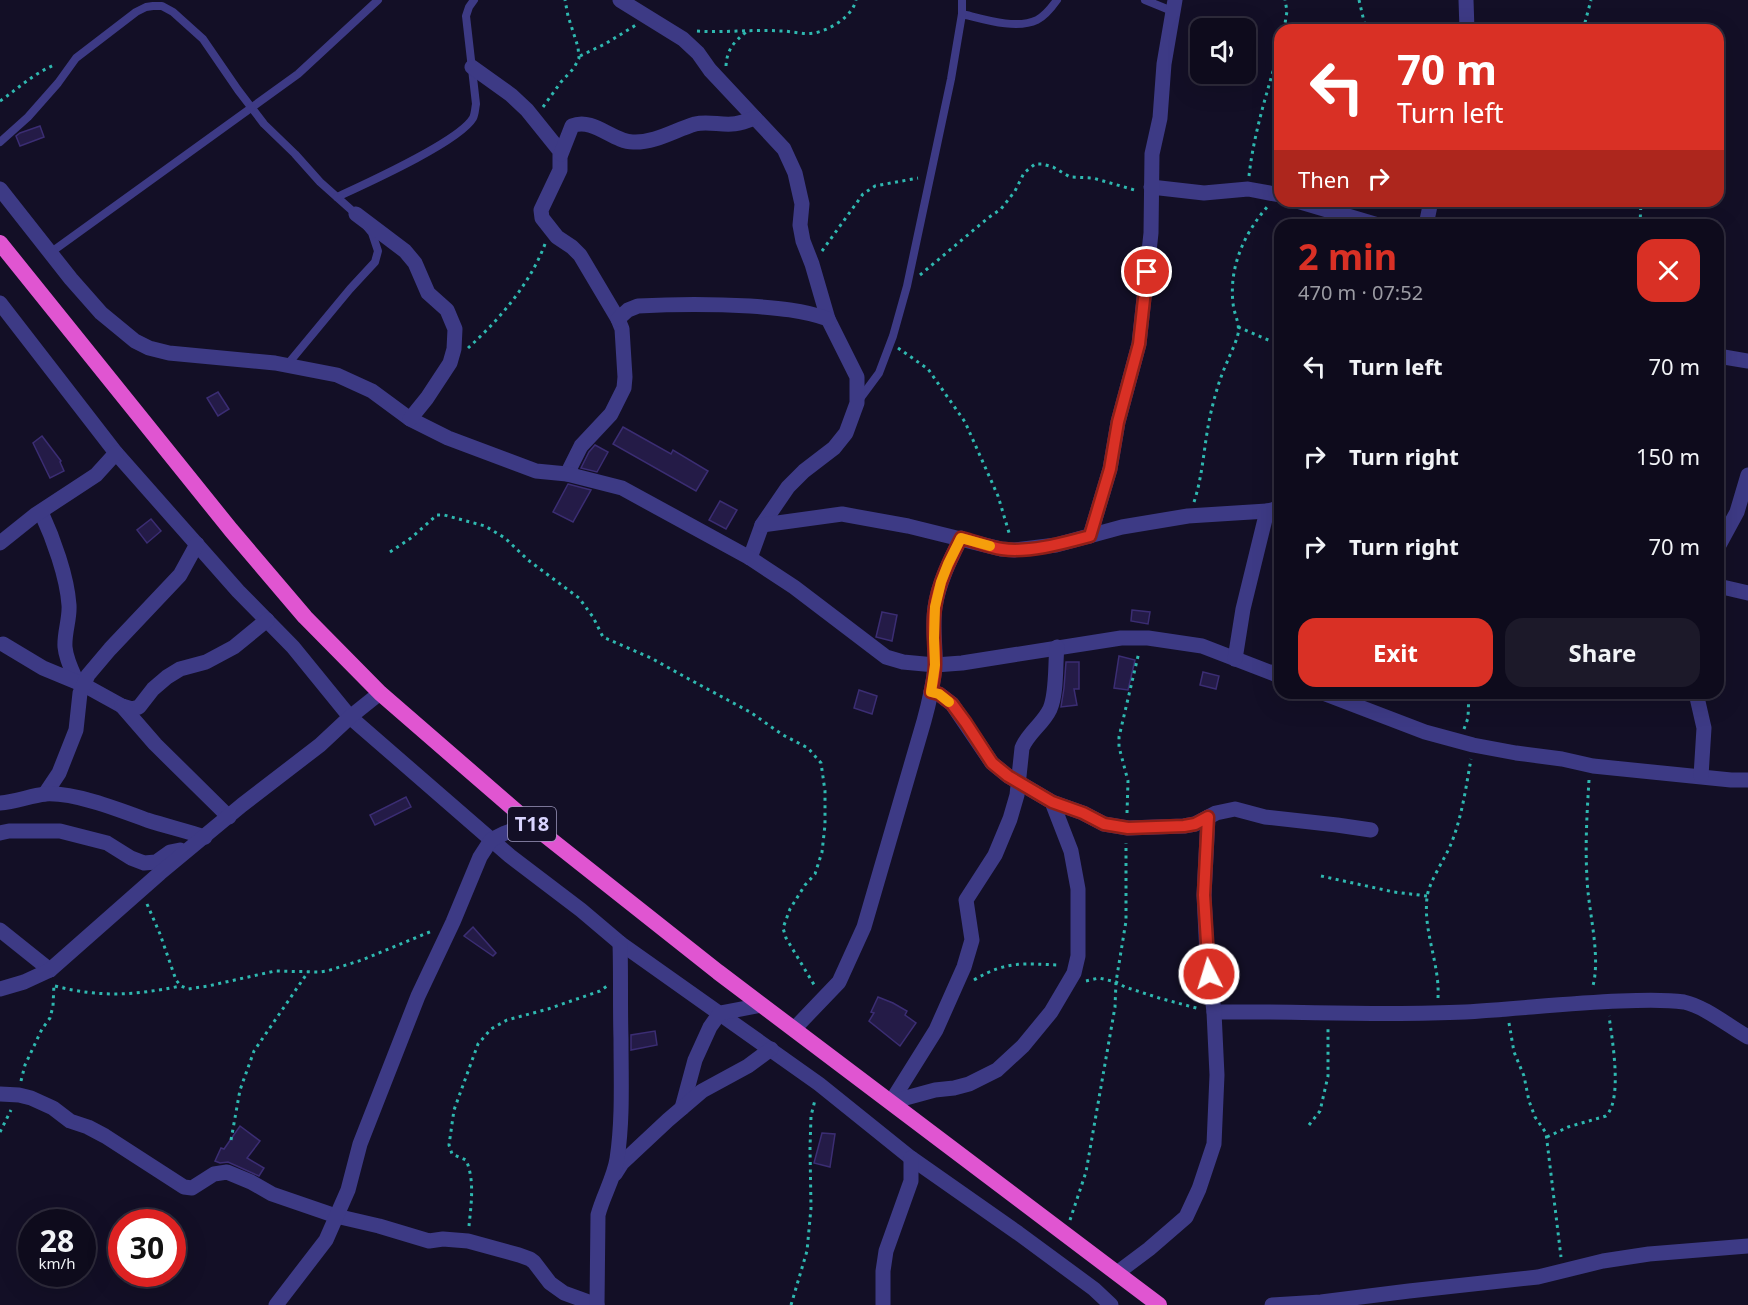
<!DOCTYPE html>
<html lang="en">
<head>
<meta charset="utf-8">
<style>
	:root { --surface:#0e0b1c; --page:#1c1929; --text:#f1f3f6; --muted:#9b9ba3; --line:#2e2b3b; --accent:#d93025 }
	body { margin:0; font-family:"Noto Sans",sans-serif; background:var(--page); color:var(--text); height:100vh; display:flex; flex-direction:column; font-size:22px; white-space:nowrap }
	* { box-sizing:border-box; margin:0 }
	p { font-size:20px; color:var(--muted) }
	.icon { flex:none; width:33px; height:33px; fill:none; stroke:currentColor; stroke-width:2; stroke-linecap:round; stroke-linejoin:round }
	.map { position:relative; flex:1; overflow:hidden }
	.drawer { position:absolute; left:1274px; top:219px; width:450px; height:480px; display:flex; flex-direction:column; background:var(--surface); border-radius:18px; box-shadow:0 6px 24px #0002,0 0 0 2px var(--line) }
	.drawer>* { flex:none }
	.banner { position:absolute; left:1274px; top:24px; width:450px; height:183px; border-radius:18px; box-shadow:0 6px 24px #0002,0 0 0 2px var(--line); background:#d93025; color:#fff; overflow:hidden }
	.fabs { position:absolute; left:1190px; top:18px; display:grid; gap:12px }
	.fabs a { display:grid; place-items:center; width:66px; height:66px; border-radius:12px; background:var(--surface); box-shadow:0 6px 24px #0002,0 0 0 2px var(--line); font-size:30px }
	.speed { position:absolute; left:18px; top:1209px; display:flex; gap:12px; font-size:30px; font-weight:700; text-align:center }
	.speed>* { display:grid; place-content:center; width:78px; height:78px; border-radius:50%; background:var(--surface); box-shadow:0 6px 24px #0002,0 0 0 2px var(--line); line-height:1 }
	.speed small { font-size:15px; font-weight:400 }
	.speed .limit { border:9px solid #d22; background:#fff; color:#111 }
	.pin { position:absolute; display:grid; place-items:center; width:51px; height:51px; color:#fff; margin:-26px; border:3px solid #fff; border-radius:50%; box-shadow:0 2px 6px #0007 }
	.me { position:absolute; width:66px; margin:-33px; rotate:355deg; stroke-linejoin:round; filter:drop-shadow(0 0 4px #0008) }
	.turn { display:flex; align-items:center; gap:21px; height:126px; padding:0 24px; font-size:27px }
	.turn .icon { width:78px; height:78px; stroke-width:2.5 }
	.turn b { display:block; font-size:42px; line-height:51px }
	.then { display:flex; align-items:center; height:57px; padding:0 24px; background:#0003; gap:12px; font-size:22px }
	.round { display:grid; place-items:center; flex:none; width:63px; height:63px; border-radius:18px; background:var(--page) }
	.summary { display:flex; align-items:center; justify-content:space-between; height:102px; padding:0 24px }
	h1 { font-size:36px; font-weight:700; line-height:45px; color:var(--accent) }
	.primary-button { display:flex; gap:12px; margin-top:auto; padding:12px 24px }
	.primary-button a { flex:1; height:69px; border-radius:18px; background:var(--accent); color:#fff; font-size:24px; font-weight:700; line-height:69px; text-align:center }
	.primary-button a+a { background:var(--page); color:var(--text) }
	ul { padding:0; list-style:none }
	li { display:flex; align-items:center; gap:18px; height:90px; padding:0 24px }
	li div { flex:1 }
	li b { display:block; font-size:22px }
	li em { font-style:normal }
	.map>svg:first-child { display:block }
	.building { fill:#241b47; stroke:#3b2d73; stroke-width:1.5 }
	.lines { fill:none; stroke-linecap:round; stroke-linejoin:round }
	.path { stroke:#2fb8b0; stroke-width:3; stroke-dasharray:3 4.5; stroke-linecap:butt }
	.service { stroke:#3d3a85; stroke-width:8 }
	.minor { stroke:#3d3a85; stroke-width:15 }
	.trunk { stroke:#e055d1; stroke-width:16 }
	.route-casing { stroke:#8d1f18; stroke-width:15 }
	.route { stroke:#d93025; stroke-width:10 }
	.slow { stroke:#f59e0b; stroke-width:10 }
	.labels { text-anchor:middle; stroke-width:6; stroke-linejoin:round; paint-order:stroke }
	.shield { fill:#130f26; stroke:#9e99be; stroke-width:1.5 }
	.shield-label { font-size:20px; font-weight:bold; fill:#d9d4ff }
</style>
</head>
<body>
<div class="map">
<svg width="1748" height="1305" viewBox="0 0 1748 1305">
	<rect width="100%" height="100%" fill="#130f26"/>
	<g class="building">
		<polygon points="40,126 44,137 20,146 16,136 20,133"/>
		<polygon points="218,392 229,409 218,416 207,398"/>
		<polygon points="623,427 671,454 673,450 708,471 696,491 613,444"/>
		<polygon points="42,436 61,461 60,462 64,471 50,478 33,443"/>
		<polygon points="595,445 608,452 597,472 581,468 589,452"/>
		<polygon points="568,484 591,490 573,522 553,512"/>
		<polygon points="720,501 737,510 726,529 709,520"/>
		<polygon points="151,519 161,531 147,543 137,530"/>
		<polygon points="1132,610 1150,612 1148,624 1131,621"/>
		<polygon points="882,612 897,615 892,641 876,637"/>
		<polygon points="1119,656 1135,660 1128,690 1114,688"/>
		<polygon points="1066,662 1079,662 1079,689 1074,689 1077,705 1061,707 1064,688"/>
		<polygon points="1203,672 1219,676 1216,689 1200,685"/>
		<polygon points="859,690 877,696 872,714 854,708"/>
		<polygon points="406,797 411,807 375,825 370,815"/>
		<polygon points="473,927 496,953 493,956 464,936"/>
		<polygon points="878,997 893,1003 907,1011 905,1015 916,1023 900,1046 869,1021 874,1013 871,1012"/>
		<polygon points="655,1031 657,1045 631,1050 631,1035"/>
		<polygon points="240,1126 260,1141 247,1158 264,1168 259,1176 228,1162 220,1163 215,1161 221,1148 224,1149"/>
		<polygon points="822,1133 835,1134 830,1167 814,1163"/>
	</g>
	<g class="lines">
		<g class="path">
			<polyline points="1359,0 1366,30"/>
			<polyline points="1284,30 1287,11 1285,0"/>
			<polyline points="1583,30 1591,0"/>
			<path d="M697 31C725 33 753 29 781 31 792 31 803 35 814 33 830 30 852 17 856 0"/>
			<polyline points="580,56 605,44 636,25"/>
			<path d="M726 66C727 49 734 42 746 32"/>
			<path d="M0 101C20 87 33 74 56 64"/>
			<polyline points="543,107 561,82 574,68 579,58 578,47 568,16 565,0"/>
			<path d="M1249 176C1254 131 1268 90 1280 47"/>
			<polyline points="1640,225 1641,201"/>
			<polyline points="822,251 863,194 875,186 918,178"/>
			<polyline points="920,275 988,218 1001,209 1015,191 1024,173 1035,164 1042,164 1053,167 1070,177 1093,178 1138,191"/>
			<polyline points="1238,327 1280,345"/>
			<path d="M468 348C499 320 530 284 545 244"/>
			<polyline points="898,348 928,369 965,422 998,496 1010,536"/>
			<path d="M1194 502C1204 472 1204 439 1212 408 1216 391 1221 375 1228 360 1231 352 1236 343 1238 334 1240 322 1234 315 1233 303 1229 267 1244 234 1267 207"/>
			<polyline points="390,552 411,538 437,515 444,515 485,526 505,538 528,560 579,598 593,617 603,637 651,658 687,678 750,712 783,735 808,748 821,763 825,791 825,825 822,852 815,874 805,885 790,909 783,928 786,938 816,988"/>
			<polyline points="1464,729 1468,718 1469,693"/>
			<path d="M1589 780C1587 813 1585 845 1587 878 1588 911 1602 958 1592 989"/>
			<polyline points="1127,813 1128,781 1119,747 1119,737 1139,652"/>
			<polyline points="1321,876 1394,892 1427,896"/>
			<polyline points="147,904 160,934 176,980 181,986 188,989 208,986 275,971 319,972 327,971 362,960 432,931"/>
			<path d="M974 980C1007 960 1024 964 1060 965"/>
			<polyline points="1086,981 1099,978 1116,982 1125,987 1159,998 1200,1009"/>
			<path d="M55 986C101 998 135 995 181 986"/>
			<path d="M1438 998C1440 964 1423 932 1427 898 1428 883 1445 859 1451 844 1462 817 1466 787 1471 759"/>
			<polyline points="1509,1023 1514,1052 1524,1076 1529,1101 1535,1117 1546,1133 1561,1257"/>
			<polyline points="21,1081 25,1065 42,1029 50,1018 53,1006 54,984"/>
			<polyline points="1309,1125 1320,1111 1328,1076 1328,1026"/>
			<polyline points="0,1132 11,1110"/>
			<path d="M1547 1137 1568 1127 1606 1116C1623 1099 1612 1039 1609 1016"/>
			<polyline points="231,1140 240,1090 254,1051 308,972"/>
			<polyline points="1070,1220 1086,1172 1115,1007 1116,982 1126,921 1126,843"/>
			<path d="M469 1226C471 1205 475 1180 466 1160L452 1154 449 1145 454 1110 478 1044 491 1029 507 1020 548 1009 600 991 607 986"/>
			<polyline points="791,1305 807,1251 811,1208 810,1148 811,1116 815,1100"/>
		</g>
		<g class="service">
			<polyline points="1145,0 1172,11"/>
			<path d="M962 14C983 19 1016 30 1037 20 1045 16 1052 7 1057 0"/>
			<polyline points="0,142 28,117 58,83 76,58 136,12 146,7 153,6 162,6 173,12 203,39 238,90 264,124 295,154 320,182 357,215"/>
			<path d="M337 197C365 184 459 142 473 118 475 114 475 109 476 104L466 16 469 7 474 0"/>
			<polyline points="50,253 298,74 378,0"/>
			<polyline points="287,365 350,289 375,262 378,251 372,233 367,227"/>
			<polyline points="859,400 879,373 893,336 907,286 951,79 962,14 962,0"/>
		</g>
		<g class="minor">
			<polyline points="620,0 683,39 698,53 710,70 784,149 795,173 802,204 800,225 803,241 812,264 828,319 857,377 857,403 846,433 834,448 804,471 788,487 762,525 750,558"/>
			<polyline points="1466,0 1467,30"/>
			<polyline points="472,67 511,95 527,110 560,151 560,170 541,210 542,218 557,237 572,247 580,255 618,319 622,329 625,377 624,388 611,414 581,446 567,474"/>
			<path d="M561 154 572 126C593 117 613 142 633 142 655 143 675 130 695 124 707 121 720 125 732 124 740 124 748 120 755 118"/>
			<polyline points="1151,187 1204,193 1248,189 1280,195"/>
			<polyline points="0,189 71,279 101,313 135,341 149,348 169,353 275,363 337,375 372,391 410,419 448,438 536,471 567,474 622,488 750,558 794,587 886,657 903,662 935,665 962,663 1121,638 1148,638 1202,646 1280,676"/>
			<polyline points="1297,201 1378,225"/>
			<polyline points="356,214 405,251 415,263 428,293 447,310 455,329 454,349 450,363 427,398 410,419"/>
			<polyline points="1426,225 1431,201"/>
			<polyline points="0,303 116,453 238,591 293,647 350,717 510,856 581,910 620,943 819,1084 911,1158 1018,1233 1094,1289 1111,1305"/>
			<path d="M618 319 628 310 638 306C676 304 713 304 750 306 777 308 803 310 828 319"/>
			<polyline points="1718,356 1748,361"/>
			<path d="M41 512C53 538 67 576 69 605 70 619 64 633 65 647 66 659 72 671 77 682"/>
			<polyline points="762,525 842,514 908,526 1001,549 1014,550 1056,545 1122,527 1188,516 1267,511"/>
			<polyline points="1090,536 1110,469 1118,422 1139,344 1151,233 1152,154 1160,118 1164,64 1175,0"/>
			<polyline points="0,543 35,515 96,475 116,453"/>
			<polyline points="1718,547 1737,512 1748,475"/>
			<polyline points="1718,586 1748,593"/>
			<polyline points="3,644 43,668 84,685 122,706 132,709 139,707 153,689 167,677 180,669 206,662 234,647 267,620"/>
			<polyline points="1235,659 1243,609 1267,511 1280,508"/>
			<polyline points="931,692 939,694 952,704 992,763 1008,776 1052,802 1083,813 1104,824 1128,828 1184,826 1195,824 1216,813 1235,809 1265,817 1337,825 1371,830"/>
			<polyline points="1323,693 1425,732 1473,745 1516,753 1562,759 1593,766 1731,780 1748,780"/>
			<polyline points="1696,693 1704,728 1701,776"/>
			<polyline points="122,706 155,744 229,817"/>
			<polyline points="45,794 59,773 76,730 80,693 88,675 110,649 180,575 197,544"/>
			<path d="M0 803C15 802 30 796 45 794 74 792 120 810 147 820 166 826 186 831 205 837"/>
			<polyline points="0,833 9,831 60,831 107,843 131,858 144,863 156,862 170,852 180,850"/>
			<polyline points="0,930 50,970"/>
			<polyline points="0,989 24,982 50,970 160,873 242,805 320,745 350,717 380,693"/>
			<path d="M1214 1012C1298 1011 1382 1016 1465 1012 1517 1009 1568 1003 1620 1001 1641 1000 1663 999 1684 1002 1704 1006 1730 1027 1748 1037"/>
			<path d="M794 1029 839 982 864 927 924 721C929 703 933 685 935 667 936 647 932 627 935 607 939 582 950 560 961 538"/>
			<polyline points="0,1094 19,1095 31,1098 53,1108 70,1121 88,1127 105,1136 184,1187 192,1188 214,1174 227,1172 251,1182 272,1194 336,1216 379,1226 429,1241 443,1239 468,1241 519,1255 530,1259 534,1262 550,1283 564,1293 597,1305"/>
			<path d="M891 1102 936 1030 964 967 972 940 966 900 995 855 1010 819 1017 795 1022 748C1028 733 1043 724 1050 709 1057 693 1055 665 1057 647"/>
			<polyline points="891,1102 935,1090 954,1088 969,1084 997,1070 1023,1046 1051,1012 1074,973 1078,956 1078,889 1071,851 1052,802"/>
			<polyline points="682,1108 695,1060 710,1027 720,1013 762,1005"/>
			<polyline points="615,1174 622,1163 668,1120 702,1091 748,1066 771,1049"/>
			<polyline points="1117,1273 1149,1249 1186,1217 1199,1189 1214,1144 1217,1075 1214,1012 1207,955 1204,895 1208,817"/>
			<polyline points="276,1305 326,1240 348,1190 360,1144 418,996 453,922 480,857 491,840 505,833 531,824"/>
			<path d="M597 1305 598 1215C603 1196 614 1178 617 1159 623 1119 621 1079 621 1039 620 1007 621 975 620 943"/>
			<polyline points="883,1305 883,1271 886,1251 911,1181 911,1158"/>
			<polyline points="1272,1305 1321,1302 1409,1291 1538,1277 1603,1261 1649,1254 1748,1246"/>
		</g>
		<polyline class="trunk" points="0,243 231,530 305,617 380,693 531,824 718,972 1159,1305"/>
	</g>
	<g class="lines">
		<defs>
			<path id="route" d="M1147 272 1139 344 1118 422 1110 469 1090 536C1064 543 1029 553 1002 549 988 547 974 541 961 538 950 560 938 583 935 608 932 626 935 645 935 664 935 673 933 683 931 692L939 694 952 704 966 723 992 763 1008 776 1052 802 1083 813 1104 824 1128 828 1184 826 1195 824 1208 817 1204 895 1209 974"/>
		</defs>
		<use href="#route" class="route-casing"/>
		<use href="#route" class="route"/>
		<polyline class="slow" points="949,702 939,694 931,692 935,665 934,638 935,607 941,582 948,564 961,538 990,546"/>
	</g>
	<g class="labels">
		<rect class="shield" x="508" y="807" width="48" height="34" rx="4.5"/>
		<g class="shield-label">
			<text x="532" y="831">T18</text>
		</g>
	</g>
</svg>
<div class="fabs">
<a><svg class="icon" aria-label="sound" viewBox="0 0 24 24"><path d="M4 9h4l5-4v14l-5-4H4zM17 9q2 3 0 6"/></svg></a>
</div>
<div class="speed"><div>28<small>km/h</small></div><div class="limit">30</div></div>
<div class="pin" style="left:1147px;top:272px;background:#d93025"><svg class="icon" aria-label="arrive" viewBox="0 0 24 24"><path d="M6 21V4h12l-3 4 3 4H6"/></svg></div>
<svg class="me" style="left:1209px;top:974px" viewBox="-20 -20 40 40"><circle r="17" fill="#d93025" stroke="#fff" stroke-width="3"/><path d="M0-11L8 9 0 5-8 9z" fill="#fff"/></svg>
<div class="banner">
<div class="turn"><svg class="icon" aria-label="left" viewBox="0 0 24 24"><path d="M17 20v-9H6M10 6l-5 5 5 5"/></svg><div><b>70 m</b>Turn left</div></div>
<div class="then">Then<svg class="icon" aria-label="right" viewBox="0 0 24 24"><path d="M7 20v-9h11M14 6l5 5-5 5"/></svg></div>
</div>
<section class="drawer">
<div class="summary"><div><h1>2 min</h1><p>470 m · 07:52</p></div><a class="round" style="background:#d93025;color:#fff"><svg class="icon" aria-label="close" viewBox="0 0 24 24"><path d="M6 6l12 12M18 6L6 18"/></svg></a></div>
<ul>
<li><svg class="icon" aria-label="left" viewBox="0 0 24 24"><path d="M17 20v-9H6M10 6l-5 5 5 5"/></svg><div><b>Turn left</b></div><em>70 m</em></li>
<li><svg class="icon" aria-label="right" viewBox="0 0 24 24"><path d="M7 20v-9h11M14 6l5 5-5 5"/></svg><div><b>Turn right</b></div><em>150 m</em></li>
<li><svg class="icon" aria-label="right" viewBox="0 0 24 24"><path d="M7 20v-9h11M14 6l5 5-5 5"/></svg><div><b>Turn right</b></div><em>70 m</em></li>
</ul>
<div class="primary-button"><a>Exit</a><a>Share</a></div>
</section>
</div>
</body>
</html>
